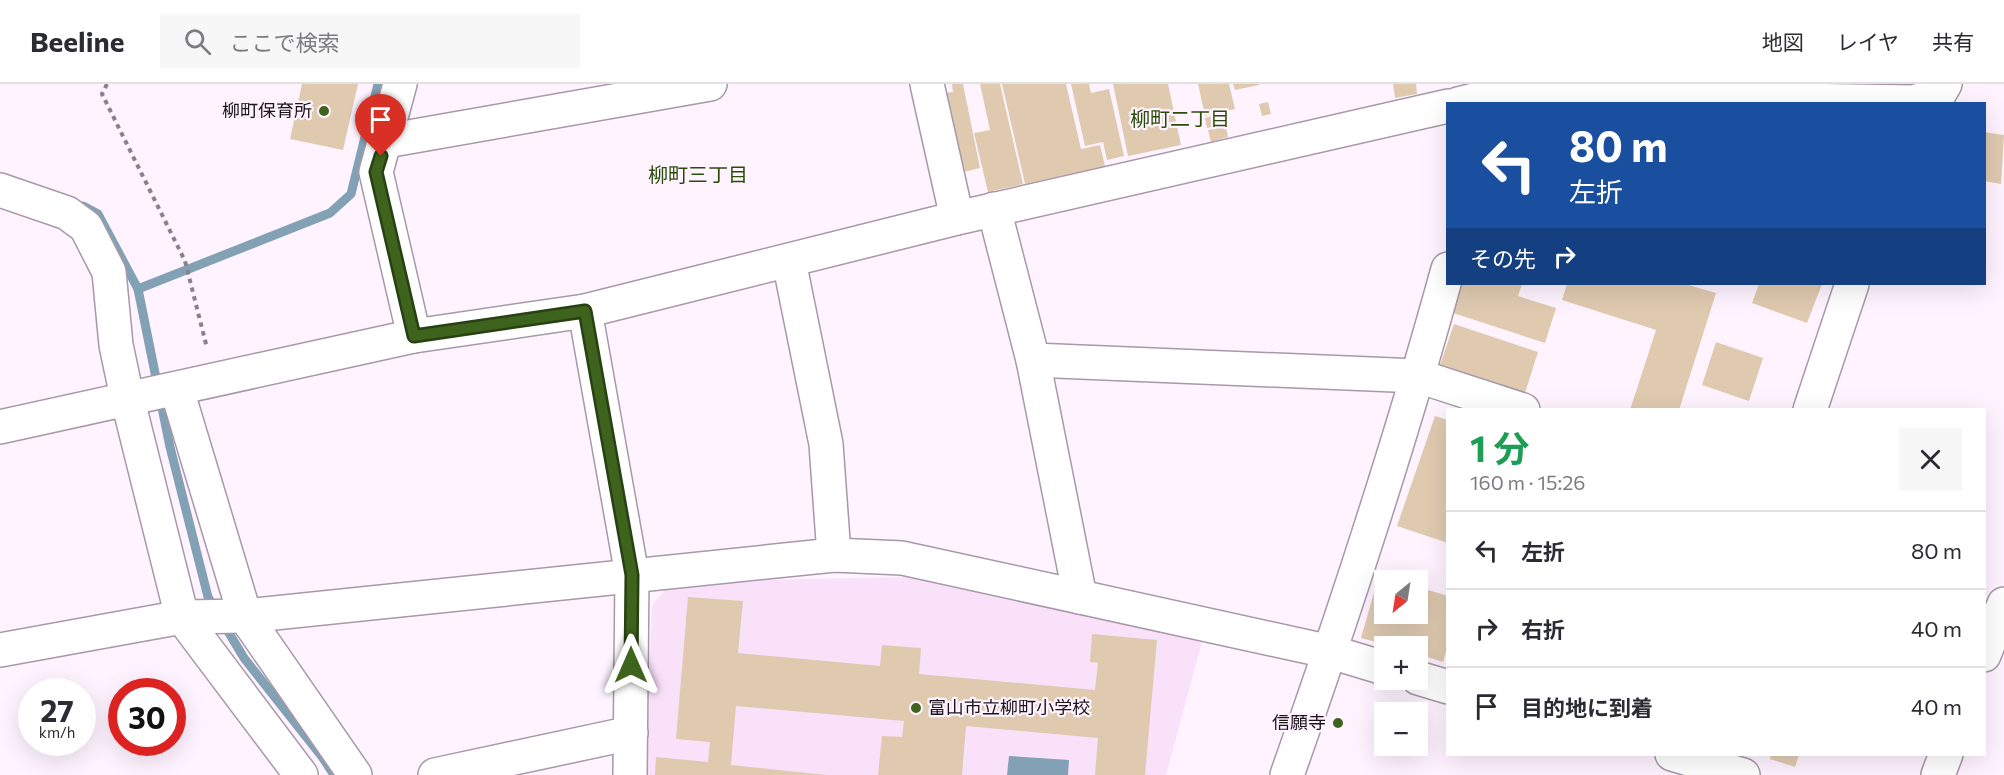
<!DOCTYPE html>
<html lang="ja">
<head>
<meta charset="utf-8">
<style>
	:root { --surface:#fff; --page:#f7f7f7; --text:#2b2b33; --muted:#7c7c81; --line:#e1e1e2 }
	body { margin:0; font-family:Commissioner,"Noto Sans JP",sans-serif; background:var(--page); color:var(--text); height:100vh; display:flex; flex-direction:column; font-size:22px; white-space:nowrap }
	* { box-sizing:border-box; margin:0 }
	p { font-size:20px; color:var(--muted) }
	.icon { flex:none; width:33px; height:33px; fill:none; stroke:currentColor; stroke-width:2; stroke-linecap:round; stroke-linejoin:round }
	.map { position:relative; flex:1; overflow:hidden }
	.sheet { position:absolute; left:1446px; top:324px; width:540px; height:348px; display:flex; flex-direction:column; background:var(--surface); border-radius:0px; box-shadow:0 6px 24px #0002 }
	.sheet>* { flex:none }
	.banner { position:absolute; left:1446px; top:18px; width:540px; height:183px; border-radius:0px; box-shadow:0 6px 24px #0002; background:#1a4fa0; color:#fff; overflow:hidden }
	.needle { width:39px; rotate:210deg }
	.fabs { position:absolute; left:1374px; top:486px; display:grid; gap:12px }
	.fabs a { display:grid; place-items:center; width:54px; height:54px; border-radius:0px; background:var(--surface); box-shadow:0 6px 24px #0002; font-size:30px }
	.speed { position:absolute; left:18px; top:594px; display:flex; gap:12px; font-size:30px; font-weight:700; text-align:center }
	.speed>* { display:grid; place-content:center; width:78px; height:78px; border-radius:50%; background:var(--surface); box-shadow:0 6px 24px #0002; line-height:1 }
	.speed small { font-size:15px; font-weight:400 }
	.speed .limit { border:9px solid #d22; background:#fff; color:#111 }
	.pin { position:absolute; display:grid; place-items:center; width:51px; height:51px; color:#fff; margin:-62px -26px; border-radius:50% 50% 50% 0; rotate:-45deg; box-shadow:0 0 6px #0007 }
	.pin .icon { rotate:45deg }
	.me { position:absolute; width:66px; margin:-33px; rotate:0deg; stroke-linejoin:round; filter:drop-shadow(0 0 4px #0008) }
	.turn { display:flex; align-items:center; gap:21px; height:126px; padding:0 24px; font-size:27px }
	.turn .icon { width:78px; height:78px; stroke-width:2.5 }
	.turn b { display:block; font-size:42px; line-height:51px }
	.then { display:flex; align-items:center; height:57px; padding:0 24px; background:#0003; gap:12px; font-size:22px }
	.round { display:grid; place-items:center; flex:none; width:63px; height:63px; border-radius:0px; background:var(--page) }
	.summary { display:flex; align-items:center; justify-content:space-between; height:102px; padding:0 24px }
	h1 { font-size:36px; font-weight:700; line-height:45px; color:#1e9e55 }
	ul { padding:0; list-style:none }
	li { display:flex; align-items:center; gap:18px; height:78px; padding:0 24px; border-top:2px solid var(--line) }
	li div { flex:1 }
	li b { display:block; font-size:22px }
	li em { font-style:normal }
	header { display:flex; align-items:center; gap:36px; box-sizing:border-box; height:84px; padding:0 30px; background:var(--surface); border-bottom:2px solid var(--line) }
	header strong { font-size:28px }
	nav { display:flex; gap:33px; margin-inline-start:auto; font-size:21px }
	.search { width:420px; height:54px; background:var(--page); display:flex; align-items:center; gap:15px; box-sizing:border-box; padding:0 21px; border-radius:0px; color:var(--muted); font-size:22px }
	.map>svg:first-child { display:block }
	.built { fill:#f9e1fa }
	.water { fill:#83a1b4 }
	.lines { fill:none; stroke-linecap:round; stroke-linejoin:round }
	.stream { stroke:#83a1b4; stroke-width:9 }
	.building { fill:#dfcab0 }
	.minor-casing { stroke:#a898a9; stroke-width:36 }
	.primary-casing { stroke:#a898a9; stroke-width:36 }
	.path { stroke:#89818a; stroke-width:4; stroke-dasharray:4.5 4.5; stroke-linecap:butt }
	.minor { stroke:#fff; stroke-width:33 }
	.primary { stroke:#fff; stroke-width:33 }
	.route-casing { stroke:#284012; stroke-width:15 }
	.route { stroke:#3d631c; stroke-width:10 }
	.poi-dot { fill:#3d631c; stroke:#fef3ff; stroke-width:2 }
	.labels { text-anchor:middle; stroke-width:4.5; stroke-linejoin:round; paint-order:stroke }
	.poi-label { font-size:18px; fill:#1a141a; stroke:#fef3ff; text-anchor:end }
	.neighbourhood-label { font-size:20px; fill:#2a4c09; stroke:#fef3ff }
</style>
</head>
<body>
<header>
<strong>Beeline</strong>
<div class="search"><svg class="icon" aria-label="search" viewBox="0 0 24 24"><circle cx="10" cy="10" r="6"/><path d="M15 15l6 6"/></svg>ここで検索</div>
<nav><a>地図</a><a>レイヤ</a><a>共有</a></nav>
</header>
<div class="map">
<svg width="2004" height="691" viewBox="0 0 2004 691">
	<rect width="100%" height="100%" fill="#fef3ff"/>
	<polygon class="built" points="907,493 1202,558 1166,691 646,691 652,521 672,498"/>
	<polygon class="water" points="1009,672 1069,676 1068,691 1007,691"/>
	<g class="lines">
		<g class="stream">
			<polyline points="83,122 98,130 138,205 170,363 208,513 216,527"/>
			<polyline points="138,205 330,129 351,110 378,0"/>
			<polyline points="223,539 244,574 323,674 334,691"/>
		</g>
	</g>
	<g class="building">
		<polygon points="302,0 358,0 343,66 290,55"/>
		<polygon points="952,0 963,0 980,84 960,89 944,9 953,8"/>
		<polygon points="980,0 1000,0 1023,100 988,108 974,49 990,46"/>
		<polygon points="1002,0 1066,0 1081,65 1100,61 1105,82 1025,100"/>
		<polygon points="1071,0 1089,0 1091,9 1109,5 1124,72 1107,76 1103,58 1085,62"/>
		<polygon points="1113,0 1168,0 1181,61 1128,72"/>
		<polygon points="1198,0 1229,0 1235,25 1205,32"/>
		<polygon points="1233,0 1259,0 1259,1 1235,6"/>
		<polygon points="1393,0 1416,0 1417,10 1395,14"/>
		<polygon points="1268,18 1271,30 1262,32 1259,20"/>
		<polygon points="1223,29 1225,40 1207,44 1205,34"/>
		<polygon points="1226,42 1228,53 1211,58 1208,46"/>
		<polygon points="1984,48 2004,51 2001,100 1984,97"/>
		<polygon points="1459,200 1522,200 1518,212 1556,224 1545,259 1450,228"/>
		<polygon points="1567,200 1685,200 1716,209 1679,326 1630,326 1656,246 1562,216"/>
		<polygon points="1759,200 1822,200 1807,239 1752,219"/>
		<polygon points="1454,240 1538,268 1525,309 1440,281"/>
		<polygon points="1716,258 1763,274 1749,317 1702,301"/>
		<polygon points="1435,332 1448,336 1448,459 1397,442"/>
		<polygon points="1379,491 1394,496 1384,496 1384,530 1418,530 1418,503 1448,512 1448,561 1443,578 1418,570 1418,562 1391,562 1361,554"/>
		<polygon points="688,513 743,517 738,569 880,582 882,561 921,564 919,590 1095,606 1098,579 1090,578 1092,550 1157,556 1145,691 1095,691 1098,654 966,642 962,691 878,691 882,652 902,653 904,637 736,622 731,681 826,691 655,691 656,673 708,678 710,658 676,655"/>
		<polygon points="1771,670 1799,670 1795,683 1770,675"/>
	</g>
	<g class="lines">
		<defs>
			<g id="minor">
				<polyline points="400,0 376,88 414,252"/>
				<polyline points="927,0 957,134"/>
				<polyline points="1458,20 1495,11 1912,18 1938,12 1945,0"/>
				<polyline points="386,57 710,0"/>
				<polyline points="0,106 67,129 86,143 109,188 116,261 127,313 182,533 301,691"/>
				<polyline points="994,125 1033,276 1080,513"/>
				<polyline points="789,177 826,360 834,471"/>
				<polyline points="585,227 632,491 630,691"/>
				<polyline points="1033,276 1418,292 1523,326"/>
				<polyline points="177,306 245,532 355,691"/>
				<polyline points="1810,326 1852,200"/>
				<polyline points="0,343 414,252 585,227 957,134 1448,22"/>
				<polyline points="0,566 182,533 245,532 834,471 902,474 1331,568 1384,584"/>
				<polyline points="1418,594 1448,603"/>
				<polyline points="1672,670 1743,691"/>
				<polyline points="435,691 631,649"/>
				<path d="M1287 691C1346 524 1401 356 1448 185"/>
			</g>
			<g id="primary">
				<polyline points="1984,571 2004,520"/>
				<polyline points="1938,691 1946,670"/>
			</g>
		</defs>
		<use href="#minor" class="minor-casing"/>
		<use href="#primary" class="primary-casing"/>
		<polyline class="path" points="107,0 102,10 185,177 207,264"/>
		<use href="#minor" class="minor"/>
		<use href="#primary" class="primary"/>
	</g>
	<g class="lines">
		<defs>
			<polyline id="route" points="381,72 376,88 414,252 585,227 632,491 631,581"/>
		</defs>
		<use href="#route" class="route-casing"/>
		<use href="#route" class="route"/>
	</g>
	<g class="poi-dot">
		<circle cx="324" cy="27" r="6"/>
		<circle cx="916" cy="624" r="6"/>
		<circle cx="1338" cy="639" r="6"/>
	</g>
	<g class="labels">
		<g class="poi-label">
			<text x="312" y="33">柳町保育所</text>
			<text x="928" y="630" text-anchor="start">富山市立柳町小学校</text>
			<text x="1326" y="645">信願寺</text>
		</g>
		<g class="neighbourhood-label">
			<text x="1180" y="42">柳町二丁目</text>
			<text x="698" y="98">柳町三丁目</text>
		</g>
	</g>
</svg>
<div class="fabs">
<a><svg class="needle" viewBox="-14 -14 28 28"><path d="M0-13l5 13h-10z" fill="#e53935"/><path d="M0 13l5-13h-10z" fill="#7c7c81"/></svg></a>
<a>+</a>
<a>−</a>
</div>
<div class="speed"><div>27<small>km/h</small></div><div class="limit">30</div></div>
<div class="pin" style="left:381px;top:72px;background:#d93025"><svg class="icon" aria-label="arrive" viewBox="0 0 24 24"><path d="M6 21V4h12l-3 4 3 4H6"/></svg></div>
<svg class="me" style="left:631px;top:581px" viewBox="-20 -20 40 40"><path d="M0-17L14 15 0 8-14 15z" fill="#3d631c" stroke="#fff" stroke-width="4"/></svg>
<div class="banner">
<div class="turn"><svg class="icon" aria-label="left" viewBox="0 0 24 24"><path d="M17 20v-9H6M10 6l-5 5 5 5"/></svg><div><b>80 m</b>左折</div></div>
<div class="then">その先<svg class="icon" aria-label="right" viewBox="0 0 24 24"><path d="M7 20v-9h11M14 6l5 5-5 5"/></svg></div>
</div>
<section class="sheet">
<div class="summary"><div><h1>1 分</h1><p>160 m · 15:26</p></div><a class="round"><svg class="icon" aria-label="close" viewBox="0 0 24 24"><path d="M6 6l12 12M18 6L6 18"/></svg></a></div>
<ul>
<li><svg class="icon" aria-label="left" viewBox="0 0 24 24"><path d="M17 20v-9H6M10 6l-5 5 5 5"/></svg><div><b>左折</b></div><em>80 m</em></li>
<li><svg class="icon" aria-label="right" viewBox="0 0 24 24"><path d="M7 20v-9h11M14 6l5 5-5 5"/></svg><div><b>右折</b></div><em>40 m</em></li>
<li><svg class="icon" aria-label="arrive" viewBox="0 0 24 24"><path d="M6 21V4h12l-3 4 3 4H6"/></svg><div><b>目的地に到着</b></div><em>40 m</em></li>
</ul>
</section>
</div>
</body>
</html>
